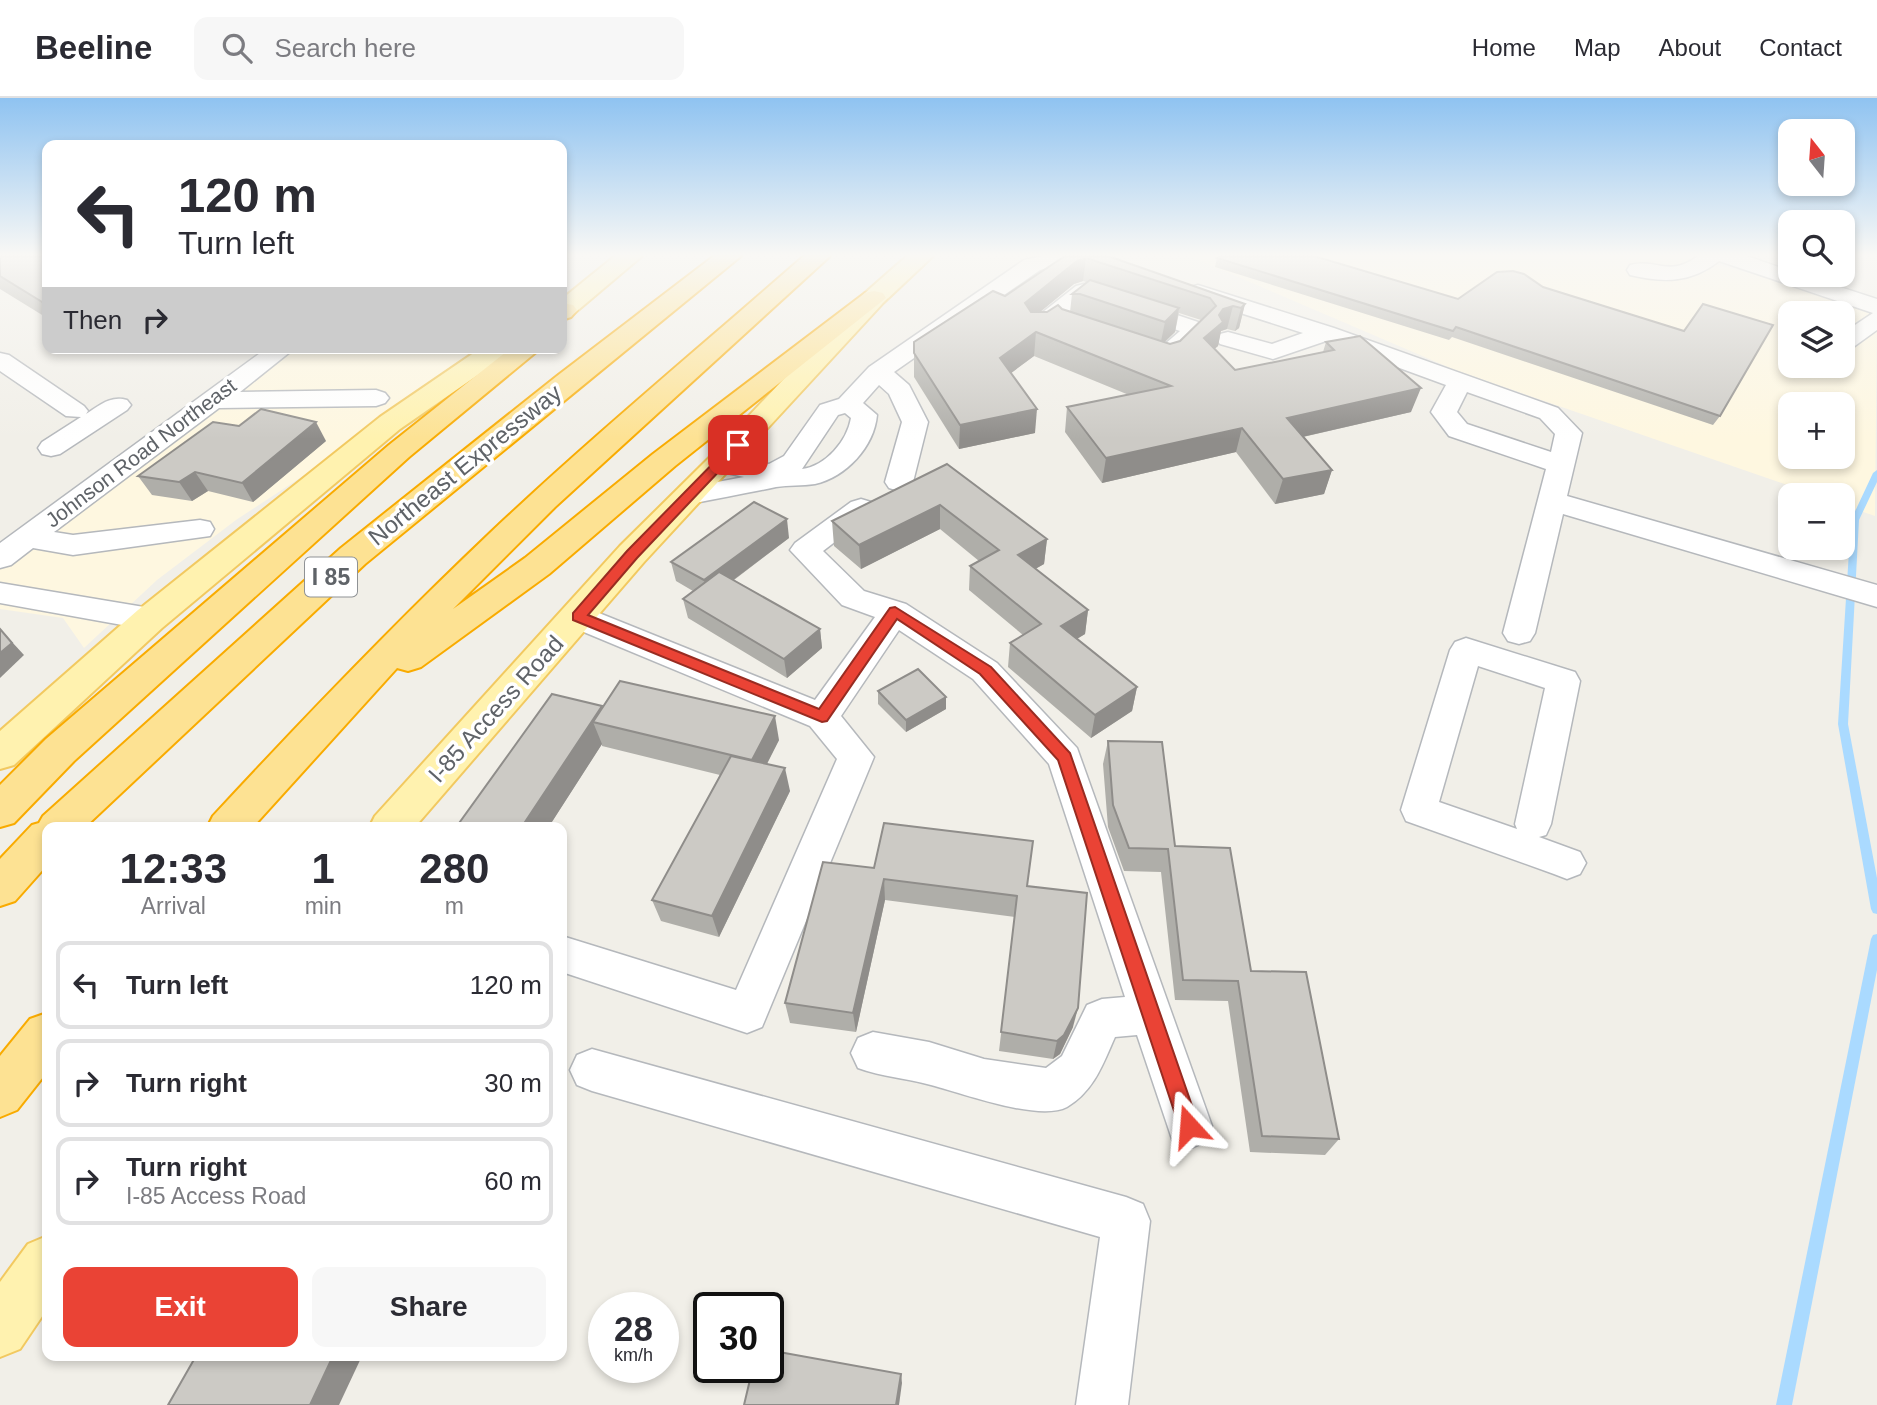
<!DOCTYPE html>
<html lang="en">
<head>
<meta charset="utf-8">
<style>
	:root { --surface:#fff; --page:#f7f7f7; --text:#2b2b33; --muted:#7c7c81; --line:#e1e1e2; --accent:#ea4335 }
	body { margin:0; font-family:Helvetica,sans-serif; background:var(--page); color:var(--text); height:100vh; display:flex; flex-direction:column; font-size:26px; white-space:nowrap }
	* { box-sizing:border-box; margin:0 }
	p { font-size:23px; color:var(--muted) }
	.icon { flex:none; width:38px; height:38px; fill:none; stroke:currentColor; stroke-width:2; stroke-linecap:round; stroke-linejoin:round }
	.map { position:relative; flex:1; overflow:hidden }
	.side { position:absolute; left:42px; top:724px; width:525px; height:539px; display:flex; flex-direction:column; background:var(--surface); border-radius:14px; box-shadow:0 4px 10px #0003 }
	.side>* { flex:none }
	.banner { position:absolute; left:42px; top:42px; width:525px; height:214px; border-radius:14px; box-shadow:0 4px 10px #0003; background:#fff; color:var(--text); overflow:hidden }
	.needle { width:46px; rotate:343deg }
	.buttons { position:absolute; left:1778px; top:21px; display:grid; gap:14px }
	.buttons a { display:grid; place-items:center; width:77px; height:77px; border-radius:14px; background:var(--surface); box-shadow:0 4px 10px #0003; font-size:35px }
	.speed { position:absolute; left:588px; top:1194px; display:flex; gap:14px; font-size:35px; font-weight:700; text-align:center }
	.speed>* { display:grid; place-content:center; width:91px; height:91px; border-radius:50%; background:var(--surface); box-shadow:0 4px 10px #0003; line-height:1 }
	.speed small { font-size:18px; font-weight:400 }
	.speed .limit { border:4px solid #111; border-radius:10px; background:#fff; color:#111 }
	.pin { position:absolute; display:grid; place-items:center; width:60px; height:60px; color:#fff; margin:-30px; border-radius:14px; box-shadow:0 4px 10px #0006 }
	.me { position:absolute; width:77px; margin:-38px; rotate:341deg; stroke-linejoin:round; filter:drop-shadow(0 0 5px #0008) }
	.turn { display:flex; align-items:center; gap:24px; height:147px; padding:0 21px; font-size:32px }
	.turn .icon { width:91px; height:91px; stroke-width:2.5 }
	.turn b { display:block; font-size:49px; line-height:60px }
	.then { display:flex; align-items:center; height:66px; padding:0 21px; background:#0003; gap:14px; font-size:26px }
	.eta { display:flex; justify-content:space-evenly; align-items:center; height:119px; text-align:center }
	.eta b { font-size:42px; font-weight:700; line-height:49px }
	.cta { display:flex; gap:14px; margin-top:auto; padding:14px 21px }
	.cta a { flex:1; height:80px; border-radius:14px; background:var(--accent); color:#fff; font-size:28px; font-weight:700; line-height:80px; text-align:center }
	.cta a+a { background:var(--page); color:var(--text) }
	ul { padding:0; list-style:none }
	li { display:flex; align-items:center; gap:21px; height:88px; margin:0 14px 10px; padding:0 7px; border:4px solid var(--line); border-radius:14px }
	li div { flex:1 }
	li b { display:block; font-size:26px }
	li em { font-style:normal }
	header { display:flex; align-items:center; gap:42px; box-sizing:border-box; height:98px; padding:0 35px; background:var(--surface); border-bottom:2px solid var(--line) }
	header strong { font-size:33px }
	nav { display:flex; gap:38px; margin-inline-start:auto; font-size:24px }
	.search { width:490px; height:63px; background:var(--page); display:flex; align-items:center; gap:18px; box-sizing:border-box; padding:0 24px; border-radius:14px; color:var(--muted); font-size:26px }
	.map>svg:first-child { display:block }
	.commercial { fill:#fef7e0; fill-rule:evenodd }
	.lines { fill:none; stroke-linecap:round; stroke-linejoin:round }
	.stream { fill:#aadaff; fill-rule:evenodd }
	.minor-casing { stroke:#b5b8bc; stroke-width:3 }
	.major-casing { stroke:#f2c960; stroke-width:4 }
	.highway-casing { stroke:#f9ab00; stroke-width:4 }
	.minor { fill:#fff; fill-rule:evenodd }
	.major { fill:#fff2af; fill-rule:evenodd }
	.highway { fill:#fde293; fill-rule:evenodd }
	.wall { fill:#afaea9; fill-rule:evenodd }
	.shaded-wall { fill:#8f8d8a }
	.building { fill:#cccac5; stroke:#8f8d8a; stroke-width:2; fill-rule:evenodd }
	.route { fill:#ea4335; stroke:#982c22; stroke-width:2 }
	.labels { text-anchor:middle; stroke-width:7; stroke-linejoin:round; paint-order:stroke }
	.far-street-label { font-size:21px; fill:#5f6368; stroke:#fff }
	.shield { fill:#fff; stroke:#8f9295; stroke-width:2 }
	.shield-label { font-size:23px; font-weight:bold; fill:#5f6368 }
	.street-label { font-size:24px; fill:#5f6368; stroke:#fff }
</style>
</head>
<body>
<header>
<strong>Beeline</strong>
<div class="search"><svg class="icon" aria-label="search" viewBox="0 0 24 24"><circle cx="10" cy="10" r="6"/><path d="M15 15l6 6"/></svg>Search here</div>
<nav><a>Home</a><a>Map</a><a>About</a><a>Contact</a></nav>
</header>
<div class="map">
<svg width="1877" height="1307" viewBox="0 0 1877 1307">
	<rect width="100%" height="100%" fill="#f1efe8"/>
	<g class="commercial">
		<path d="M1189 158H1684L1844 200 1877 212 1875 418 1843 407V397H1816L1455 272ZM1790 215H1843V268H1790ZM1790 306H1843V359H1790Z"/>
		<polygon points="285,250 489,250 471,267 236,422 157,482 84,550 63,520 0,511 0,467"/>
	</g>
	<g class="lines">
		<g class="stream">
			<polygon points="1877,372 1877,384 1859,422 1848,626 1877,780 1877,816 1873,815 1871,811 1838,626 1851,422 1873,375"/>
			<polygon points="1877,836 1877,872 1792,1307 1776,1307 1871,841 1873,837"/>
		</g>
		<defs>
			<g id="minor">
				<path d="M1042 158H1098L1119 162 1122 167 1119 172 1111 174 1065 165 1040 172 894 274 909 287 928 324 913 384 909 390 899 393 889 390 885 384 902 324 889 296 879 287 863 305 877 317C874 349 846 379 815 386 802 388 789 387 776 389 748 395 719 400 690 406L680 403 676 397 680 391 744 379 711 371 707 365 711 359 721 357 769 366 784 358 820 307 839 301 869 269 1024 162ZM845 315 851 320C847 343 826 368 802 371L838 317Z"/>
				<path d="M1698 158H1747L1790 173V177H1803L1877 201V232L1852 250 1843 252V235L1873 215 1719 163C1691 185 1664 185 1630 177L1627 172 1630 167C1658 160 1668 180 1698 158Z"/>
				<path d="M1084 186 1204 226 1208 231C1196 249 1175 271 1153 264L1150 259 1180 233 1087 202 1045 235H1029L1025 230 1029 225 1076 188Z"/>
				<path d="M1198 187 1334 230 1558 310 1582 335 1567 398 1877 487V509L1563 416 1535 535 1530 543 1519 546 1508 543 1503 535 1546 371 1449 338 1431 314 1446 287 1326 243 1273 261 1220 246 1216 241 1220 236 1228 234 1272 246 1303 235 1190 199 1187 194 1190 189ZM1467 294 1540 320 1555 336 1551 354 1467 326 1457 314Z"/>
				<polygon points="267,250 295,250 240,294 376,292 385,295 389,300 385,305 376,308 219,310 54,434 73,437 200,422 210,424 214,431 210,438 73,457 33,450 11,467 0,470 0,445"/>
				<path d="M0 255 9 257 84 308 88 313 86 316C99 308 110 297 127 302L131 307 127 312 60 356 51 358 42 356 38 350 42 344 81 319 66 318 0 273Z"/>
				<path d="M861 401 871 404 875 410 871 416 823 453 864 493 906 506 997 565 1077 650 1212 1028 1205 1044 1189 1051 1173 1044 1137 937 1115 939C1103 966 1094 993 1067 1009 1039 1024 962 995 931 987 907 980 882 979 858 970L851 955 858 940 873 934 929 944 984 961 1046 970 1062 958 1087 907 1102 901 1125 899 1049 666 973 581 899 532 841 618 874 659 762 929 747 935 562 874V838L736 892 837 661 810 628 567 527 562 519 567 511 578 508 589 511 815 602 875 519 842 507 790 452 795 445 851 404Z"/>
				<polygon points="0,485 150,510 161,513 166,521 161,529 150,532 0,505"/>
				<path d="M1466 540 1575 574 1580 583 1551 726 1546 737 1539 739 1580 754 1586 765 1580 776 1567 781 1554 776 1406 723 1401 712 1450 552 1455 544ZM1478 568 1545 590 1515 726 1517 731 1439 704Z"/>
				<polygon points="592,951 1126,1099 1143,1106 1150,1123 1128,1307 1076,1307 1100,1139 592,993 577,987 570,972 577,957"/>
			</g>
			<g id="major">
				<polygon points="615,158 642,158 571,218 562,221 562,201"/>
				<polygon points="907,158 933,158 883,205 644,464 414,730 369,730 375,718 620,448 710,359 865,195"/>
				<polygon points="481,250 512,250 508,256 400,331 162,530 14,667 0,671 0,633 138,512 380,319"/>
				<polygon points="47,1138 47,1211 20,1251 0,1259 0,1184 28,1146"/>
			</g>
			<g id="highway">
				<polygon points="714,158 741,158 365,466 84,730 47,730 47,767 15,803 0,808 0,761 32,727 39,725 43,718 341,450 557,278"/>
				<path d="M804 158H830L555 409 453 511 525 460 653 356 865 195 874 193 883 195 886 200 675 368 549 476 421 569 408 573 397 570 252 730H207L213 718C303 621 394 526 490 435 592 339 699 250 804 158Z"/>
				<polygon points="562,205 573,207 577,212 571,219 562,222"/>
				<polygon points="511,250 541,250 409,359 74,663 14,725 0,729 0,687 46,641 389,347"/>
				<polygon points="47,915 47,974 17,1012 0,1019 0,958 30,921"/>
			</g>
		</defs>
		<use href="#minor" class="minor-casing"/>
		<use href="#major" class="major-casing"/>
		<use href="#highway" class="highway-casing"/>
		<use href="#minor" class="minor"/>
		<use href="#major" class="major"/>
		<use href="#highway" class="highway"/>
	</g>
	<g class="wall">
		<polygon points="0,158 47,158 47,220 0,191"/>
		<path d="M1065 158H1108L1245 206 1239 230 1235 233 1227 231 1221 233 1218 248 1214 251 1235 272 1323 254 1326 244 1411 314 1303 339 1332 372 1324 396 1275 406 1236 354 1102 385 1065 334 1067 309 1129 297 1034 258 1011 275 1035 335 959 351 914 279V244L1005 198ZM1083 183 1086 184 1072 196 1070 214 1062 211 1047 214H1040L1074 186ZM1179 215 1201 222 1180 243 1170 246 1165 244 1175 234Z"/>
		<polygon points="1314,158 1720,318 1713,327 1452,239 1449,242 1215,169 1217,160"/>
		<polygon points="326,343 253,404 208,393 192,403 152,397 138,378"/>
		<polygon points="947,366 1047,441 1044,466 1035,471 1088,512 1085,536 1077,541 1137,589 1132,613 1091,640 1008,569 1010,545 1023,537 969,492 970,468 979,463 940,431 861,471 834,448 832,423"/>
		<polygon points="789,440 734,482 820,531 822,550 787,580 688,520 683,501 693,493 676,483 671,464"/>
		<polygon points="878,593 946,599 946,611 906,634 878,606"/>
		<polygon points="603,609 779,642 767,666 790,693 719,839 661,823 652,802 720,677 602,648 602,646 548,730 458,730 457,728"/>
		<polygon points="1108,643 1175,748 1251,873 1339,1041 1325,1057 1250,1054 1228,903 1175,902 1161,774 1124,773 1108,729 1103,666"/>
		<polygon points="874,770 1027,788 1073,929 1060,956 1053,961 999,953 1015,819 885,802 856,934 790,925 785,905"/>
	</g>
	<g class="shaded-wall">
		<polygon points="1086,160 1083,183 1074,186 1023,228 1025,205 1077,163"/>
		<polygon points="1245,206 1239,230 1235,233 1241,210"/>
		<polygon points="1233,208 1227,231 1221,233 1218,248 1199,264 1204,240 1223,211"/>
		<polygon points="1179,210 1175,234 1160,248 1165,224"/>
		<polygon points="1036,234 1034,258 999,284 1000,260"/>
		<polygon points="1421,290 1411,314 1280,344 1287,320"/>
		<polygon points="1037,311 1035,335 959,351 960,327"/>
		<polygon points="316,324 326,343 253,404 242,385"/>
		<polygon points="1242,330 1236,354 1102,385 1106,360"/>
		<polygon points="1332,372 1324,396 1275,406 1283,381"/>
		<polygon points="195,374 208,393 192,403 179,384"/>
		<polygon points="940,407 940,431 861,471 859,447"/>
		<polygon points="787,421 789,440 708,501 704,482"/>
		<polygon points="1047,441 1044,466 1016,482 1018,457"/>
		<polygon points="1088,512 1085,536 1058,552 1061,528"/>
		<polygon points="0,531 24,557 0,580"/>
		<polygon points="820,531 822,550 787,580 784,561"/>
		<polygon points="1137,589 1132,613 1091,640 1095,617"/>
		<polygon points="946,599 946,611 906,634 906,622"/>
		<polygon points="602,608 610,628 593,624 602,646 548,730 521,730"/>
		<polygon points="775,618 779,642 757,685 752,662"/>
		<polygon points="785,670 790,693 719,839 712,818"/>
		<polygon points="884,781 885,802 856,934 853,915"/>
		<polygon points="1078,910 1073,929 1060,956 1053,961 1057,943"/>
		<polygon points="333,1258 362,1258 339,1307 310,1307"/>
		<polygon points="901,1276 902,1285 899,1307 896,1307"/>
	</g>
	<g class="building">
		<polygon points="0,158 47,158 47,207 0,178"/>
		<path d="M1065 158H1108L1245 206 1241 210 1233 208 1223 211 1219 217 1223 224 1204 240 1235 272 1334 252 1326 244 1360 238 1421 290 1287 320 1332 372 1283 381 1242 330 1106 360 1067 309 1171 288 1036 234 1000 260 1037 311 960 327 914 255V244L993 193 1005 198ZM1086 160 1210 200 1216 208 1180 243 1170 246 1062 211 1058 207 1047 214H1031L1025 205 1077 163Z"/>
		<polygon points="1220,158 1314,158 1458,201 1497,174 1513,173 1524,176 1543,189 1684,233 1703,206 1773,227 1720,318 1456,229 1453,233 1217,160"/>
		<polygon points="1090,182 1179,210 1165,224 1080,196 1072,196"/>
		<polygon points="261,311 316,324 242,385 195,374 179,384 138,378 213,324 239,328"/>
		<polygon points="947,366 1047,441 1018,457 1088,512 1061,528 1137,589 1095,617 1010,545 1041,526 970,468 999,452 940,407 859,447 832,423"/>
		<polygon points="754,404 787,421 704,482 671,464"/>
		<polygon points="719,474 820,531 784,561 683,501"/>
		<polygon points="0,531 12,545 0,555"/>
		<polygon points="918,571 946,599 906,622 878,593"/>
		<polygon points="620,583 775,618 752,662 593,624"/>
		<polygon points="552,596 602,608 521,730 463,730 457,728"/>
		<polygon points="1108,643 1162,644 1175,748 1230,750 1251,873 1306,874 1339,1041 1262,1038 1238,883 1183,882 1168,751 1129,750 1113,707"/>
		<polygon points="731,658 785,670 712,818 652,802"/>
		<polygon points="884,725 1033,743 1027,788 1087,795 1078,910 1064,937 1057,943 1001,934 1017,798 884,781 853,915 785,905 823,764 874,770"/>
		<polygon points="768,1252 901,1276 896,1307 744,1307 753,1269 768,1269"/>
		<polygon points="196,1258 333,1258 310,1307 168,1307"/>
	</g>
	<linearGradient id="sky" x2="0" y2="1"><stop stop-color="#8fc3f1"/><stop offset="0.46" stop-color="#f9f8f5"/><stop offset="1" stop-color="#f9f8f5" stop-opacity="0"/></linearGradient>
	<rect width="1877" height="341" fill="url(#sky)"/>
	<polygon class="route" points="738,343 742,344 742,349 637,460 588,517 819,611 890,510 895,509 991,569 1070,655 1199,1028 1196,1036 1189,1039 1182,1036 1179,1028 1058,662 980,576 897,521 827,623 822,624 573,522 573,515 627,453 734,344"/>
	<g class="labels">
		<g class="far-street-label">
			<text transform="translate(141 355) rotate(-37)" y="7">Johnson Road Northeast</text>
		</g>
		<rect class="shield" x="305" y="459.5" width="52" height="39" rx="5"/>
		<g class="shield-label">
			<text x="331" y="487">I 85</text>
		</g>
		<g class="street-label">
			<text transform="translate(465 367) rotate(-39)" y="8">Northeast Expressway</text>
			<text transform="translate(496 611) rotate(-48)" y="8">I-85 Access Road</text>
		</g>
	</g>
</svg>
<div class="buttons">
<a><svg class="needle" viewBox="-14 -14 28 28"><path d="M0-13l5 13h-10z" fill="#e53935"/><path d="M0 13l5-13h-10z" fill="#7c7c81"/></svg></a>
<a><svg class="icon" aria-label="search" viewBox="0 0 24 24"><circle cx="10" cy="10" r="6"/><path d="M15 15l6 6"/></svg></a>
<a><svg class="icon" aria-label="layers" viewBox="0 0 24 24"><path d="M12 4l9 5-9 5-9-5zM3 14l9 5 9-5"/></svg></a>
<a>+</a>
<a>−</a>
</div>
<div class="speed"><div>28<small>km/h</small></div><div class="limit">30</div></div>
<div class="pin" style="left:738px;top:347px;background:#d93025"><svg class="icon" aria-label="arrive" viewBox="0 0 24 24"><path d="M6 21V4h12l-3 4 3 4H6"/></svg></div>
<svg class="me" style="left:1189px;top:1028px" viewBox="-20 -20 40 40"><path d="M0-17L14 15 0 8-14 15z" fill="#ea4335" stroke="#fff" stroke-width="4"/></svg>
<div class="banner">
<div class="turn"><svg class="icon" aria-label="left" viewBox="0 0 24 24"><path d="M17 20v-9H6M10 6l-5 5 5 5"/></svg><div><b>120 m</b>Turn left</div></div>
<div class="then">Then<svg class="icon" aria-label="right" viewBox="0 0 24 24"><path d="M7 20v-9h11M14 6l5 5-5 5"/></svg></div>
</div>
<section class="side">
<div class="eta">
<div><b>12:33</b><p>Arrival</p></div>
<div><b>1</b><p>min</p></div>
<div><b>280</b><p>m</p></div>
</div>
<ul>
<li><svg class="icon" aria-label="left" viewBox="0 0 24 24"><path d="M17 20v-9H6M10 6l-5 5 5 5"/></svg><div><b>Turn left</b></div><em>120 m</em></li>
<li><svg class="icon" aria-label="right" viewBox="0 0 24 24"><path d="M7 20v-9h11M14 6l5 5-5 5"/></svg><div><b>Turn right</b></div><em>30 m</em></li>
<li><svg class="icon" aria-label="right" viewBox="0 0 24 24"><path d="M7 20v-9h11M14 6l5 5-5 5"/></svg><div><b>Turn right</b><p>I-85 Access Road</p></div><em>60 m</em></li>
</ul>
<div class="cta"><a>Exit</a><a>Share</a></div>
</section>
</div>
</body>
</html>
